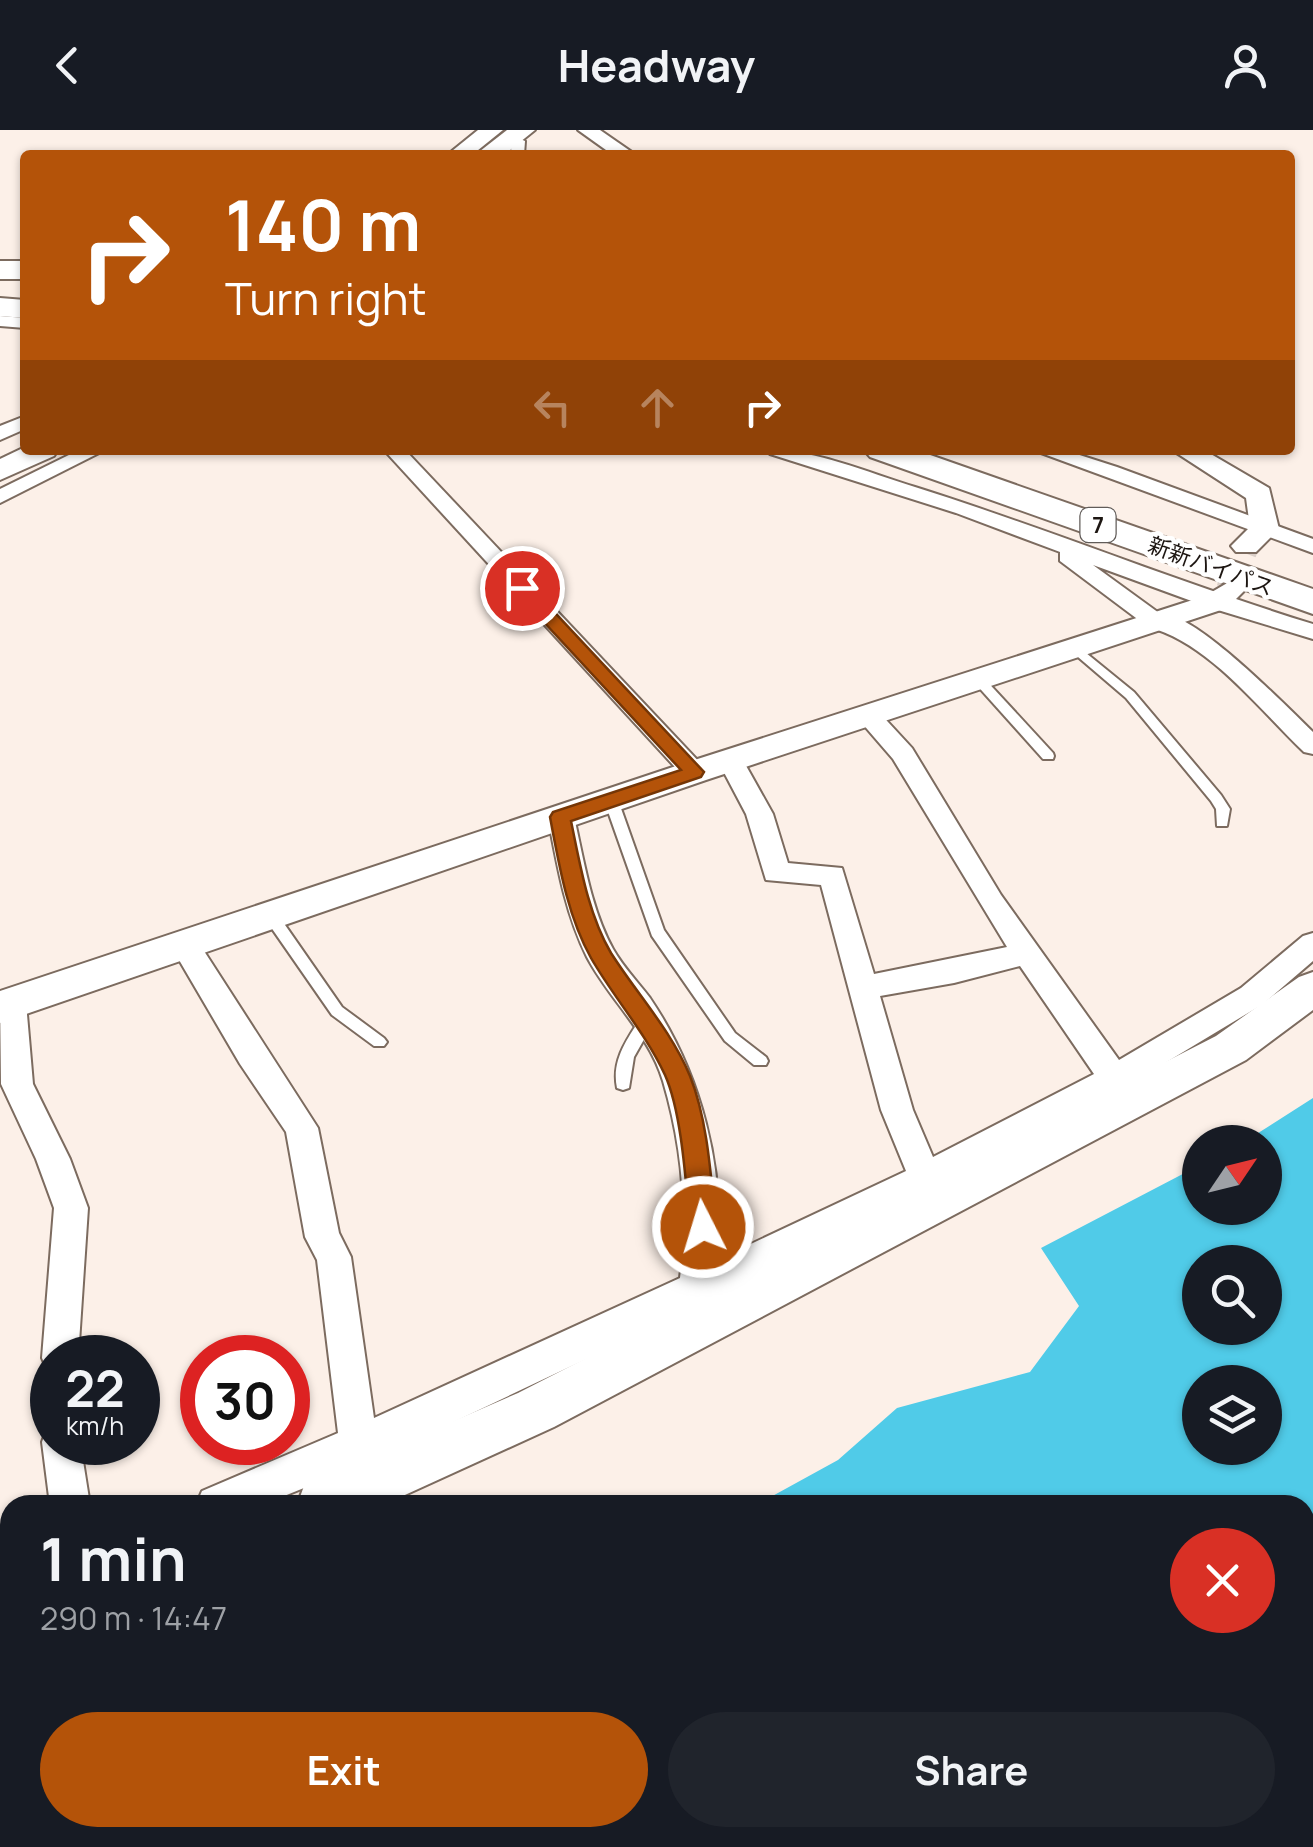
<!DOCTYPE html>
<html lang="en">
<head>
<meta charset="utf-8">
<style>
	:root { --surface:#171b24; --page:#20242c; --text:#f1f3f6; --muted:#9ea1a6; --accent:#b45309 }
	body { margin:0; font-family:Manrope,"Noto Sans JP",sans-serif; background:var(--page); color:var(--text); height:100vh; display:flex; flex-direction:column; font-size:38px; white-space:nowrap }
	* { box-sizing:border-box; margin:0 }
	p { font-size:32px; color:var(--muted) }
	.icon { flex:none; width:55px; height:55px; fill:none; stroke:currentColor; stroke-width:2; stroke-linecap:round; stroke-linejoin:round }
	.map { position:relative; flex:1; overflow:hidden }
	.sheet { position:absolute; left:0px; top:1365px; width:1315px; height:352px; display:flex; flex-direction:column; background:var(--surface); border-radius:30px 30px 0 0; box-shadow:0 2px 8px #0004 }
	.sheet>* { flex:none }
	.top-card { position:absolute; left:20px; top:20px; width:1275px; height:305px; border-radius:10px; box-shadow:0 2px 8px #0004; background:#b45309; color:#fff; overflow:hidden }
	.needle { width:65px; rotate:55deg }
	.tools { position:absolute; left:1182px; top:995px; display:grid; gap:20px }
	.tools a { display:grid; place-items:center; width:100px; height:100px; border-radius:50%; background:var(--surface); box-shadow:0 2px 8px #0004; font-size:50px }
	.speed { position:absolute; left:30px; top:1205px; display:flex; gap:20px; font-size:50px; font-weight:700; text-align:center }
	.speed>* { display:grid; place-content:center; width:130px; height:130px; border-radius:50%; background:var(--surface); box-shadow:0 2px 8px #0004; line-height:1 }
	.speed small { font-size:25px; font-weight:400 }
	.speed .limit { border:15px solid #d22; background:#fff; color:#111 }
	.pin { position:absolute; display:grid; place-items:center; width:85px; height:85px; color:#fff; margin:-42px; border:5px solid #fff; border-radius:50%; box-shadow:0 2px 10px #0007 }
	.me { position:absolute; width:110px; margin:-55px; rotate:355deg; stroke-linejoin:round; filter:drop-shadow(0 0 8px #0008) }
	.turn { display:flex; align-items:center; gap:35px; height:210px; padding:0 40px; font-size:45px }
	.turn .icon { width:130px; height:130px; stroke-width:2.5 }
	.turn b { display:block; font-size:70px; line-height:85px }
	.lanes { display:flex; align-items:center; height:95px; padding:0 40px; background:#0003; justify-content:center; gap:50px; direction:ltr }
	.lanes .off { opacity:.35 }
	.round { display:grid; place-items:center; flex:none; width:105px; height:105px; border-radius:52px; background:var(--page) }
	.head { display:flex; align-items:center; justify-content:space-between; height:170px; padding:0 40px }
	h1 { font-size:60px; font-weight:700; line-height:75px }
	.cta { display:flex; gap:20px; margin-top:auto; padding:20px 40px }
	.cta a { flex:1; height:115px; border-radius:60px; background:var(--accent); color:#fff; font-size:40px; font-weight:700; line-height:115px; text-align:center }
	.cta a+a { background:var(--page); color:var(--text) }
	header { display:flex; justify-content:space-between; align-items:center; height:130px; padding:0 40px; background:var(--surface); font-size:45px; font-weight:700 }
	.map>svg:first-child { display:block }
	.water { fill:#50cbe8; fill-rule:evenodd }
	.lines { fill:none; stroke-linecap:round; stroke-linejoin:round }
	.secondary-tunnel { stroke:#dbcfc8; stroke-width:26; stroke-dasharray:26 14; stroke-linecap:butt }
	.lane-casing { stroke:#7c6b5f; stroke-width:4 }
	.street-casing { stroke:#7c6b5f; stroke-width:4 }
	.secondary-casing { stroke:#7c6b5f; stroke-width:4 }
	.primary-casing { stroke:#7c6b5f; stroke-width:4 }
	.highway-casing { stroke:#7c6b5f; stroke-width:4 }
	.lane { fill:#fff; fill-rule:evenodd }
	.street { fill:#fff; fill-rule:evenodd }
	.secondary { fill:#fff; fill-rule:evenodd }
	.primary { fill:#fff; fill-rule:evenodd }
	.highway { fill:#fff; fill-rule:evenodd }
	.route { fill:#b45309; stroke:#753606; stroke-width:2.5 }
	.labels { text-anchor:middle; stroke-width:9; stroke-linejoin:round; paint-order:stroke }
	.shield { fill:#fff; stroke:#615c59; stroke-width:2.5 }
	.shield-label { font-size:22px; font-weight:bold; fill:#1d1612 }
	.far-street-label { font-size:22px; fill:#1d1612; stroke:#fff }
</style>
</head>
<body>
<header><svg class="icon" aria-label="back" viewBox="0 0 24 24"><path d="M15 5l-7 7 7 7"/></svg>Headway<svg class="icon" aria-label="person" viewBox="0 0 24 24"><circle cx="12" cy="8" r="4"/><path d="M4 21q1-7 8-7t8 7"/></svg></header>
<div class="map">
<svg width="1313" height="1717" viewBox="0 0 1313 1717">
	<rect width="100%" height="100%" fill="#fcf0e8"/>
	<path class="water" d="M1313 968V1717H163L177 1708H1305V1375H756L838 1330 897 1278 1030 1242 1079 1176 1041 1118 1200 1035V1078H1265V1012H1244ZM1200 1132H1265V1198H1200ZM1200 1252H1265V1318H1200Z"/>
	<g class="lines">
		<polyline class="secondary-tunnel" points="1229,460 1246,416"/>
		<defs>
			<g id="lane">
				<polygon points="1075,514 1134,562 1221,665 1230,679 1227,696 1217,696 1216,679 1211,671 1126,568 1071,521 1071,515"/>
				<polygon points="978,545 982,546 1053,623 1054,626 1053,629 1043,629 974,552 974,546"/>
				<polygon points="611,665 618,670 664,800 735,903 766,927 768,931 766,935 754,935 725,911 652,806 604,670"/>
				<polygon points="271,781 276,782 342,877 384,908 387,912 384,916 374,916 332,885 266,790 264,786"/>
				<path d="M647 884 652 886 655 890 634 927 629 958 623 960 617 958C611 930 628 908 642 886Z"/>
			</g>
			<g id="street">
				<polygon points="506,3 525,11 524,25 510,25 512,16 499,7"/>
				<polygon points="0,186 25,188 25,198 0,196"/>
				<polygon points="25,286 25,299 0,310 0,296"/>
				<polygon points="79,320 105,320 0,373 0,359"/>
				<polygon points="384,320 405,320 703,636 707,642 703,648 685,648"/>
				<path d="M767 320C818 320 866 342 915 357 1049 399 1179 453 1313 494V509L1208 477 1093 435 1159 483C1194 481 1285 575 1313 602V624L1304 622C1259 579 1208 512 1148 497L1060 431V422L956 383 770 324Z"/>
				<polygon points="1033,320 1064,320 1117,337 1313,409 1313,423"/>
				<path d="M867 577 876 579 912 618 1001 765 1119 930 1241 858 1303 806 1313 803V831L1263 874 1125 957 937 1058 709 1171 373 1330 262 1375H196L202 1361 338 1303 317 1130 305 1107 286 1002 240 934 175 823 170 815 175 807 185 804 195 807 318 998 339 1103 351 1127 374 1288 680 1148C688 1082 682 1015 663 951 649 904 609 869 587 827 565 783 557 734 548 687L552 680H570L574 687C584 731 591 779 613 819 623 837 638 852 650 868 701 943 726 1040 717 1130L906 1041 881 980 821 755 766 750 746 684 718 631 722 625H740L773 684 788 733 842 738 874 844 1007 817 893 629 855 585ZM1020 836 1094 944 933 1027 913 980 880 866 954 853Z"/>
				<polygon points="11,861 22,865 26,873 33,954 70,1029 88,1078 78,1228 52,1228 52,1243 47,1240 42,1228 54,1078 36,1029 1,954 0,865"/>
				<polygon points="52,1296 52,1312 80,1312 90,1375 50,1375 42,1312 47,1298"/>
				<polygon points="10,1440 10,1482 0,1487 0,1445"/>
			</g>
			<g id="secondary">
				<polygon points="578,0 600,0 636,25 613,25"/>
				<polygon points="1172,320 1204,320 1269,358 1279,399 1256,422 1236,422 1231,416 1250,397 1246,368"/>
				<polygon points="1229,452 1240,455 1244,461 1227,478 706,650 0,893 0,861 682,634 1205,466"/>
				<polygon points="1313,842 1313,880 1246,930 554,1297 383,1375 297,1375 304,1356 518,1263 1216,906 1299,847"/>
				<polygon points="10,1487 10,1543 0,1547 0,1491"/>
			</g>
			<g id="primary">
				<polygon points="478,0 503,0 472,25 447,25"/>
				<polygon points="25,317 58,320 54,326 0,350 0,329"/>
			</g>
			<g id="highway">
				<polygon points="507,0 535,0 504,25 475,25"/>
				<rect x="0" y="131" width="25" height="18"/>
				<polygon points="0,168 25,170 25,188 0,186"/>
				<polygon points="864,320 916,320 1313,459 1313,484 870,327"/>
			</g>
		</defs>
		<use href="#lane" class="lane-casing"/>
		<use href="#street" class="street-casing"/>
		<use href="#secondary" class="secondary-casing"/>
		<use href="#primary" class="primary-casing"/>
		<use href="#highway" class="highway-casing"/>
		<use href="#lane" class="lane"/>
		<use href="#street" class="street"/>
		<use href="#secondary" class="secondary"/>
		<use href="#primary" class="primary"/>
		<use href="#highway" class="highway"/>
	</g>
	<path class="route" d="M522 453 528 454 704 642 701 647 571 691C580 734 588 784 611 823 637 864 671 900 690 946 708 991 711 1048 716 1097L712 1105 703 1108 694 1105 690 1097C686 1055 682 983 665 945 645 902 614 868 591 828 567 785 559 734 550 687L553 682 681 640 516 462 513 458Z"/>
	<g class="labels">
		<rect class="shield" x="1080.5" y="378" width="35" height="34" rx="8"/>
		<g class="shield-label">
			<text x="1098" y="403">7</text>
		</g>
		<g class="far-street-label">
			<text transform="translate(1211 436) rotate(20)" y="8">新新バイパス</text>
		</g>
	</g>
</svg>
<div class="tools">
<a><svg class="needle" viewBox="-14 -14 28 28"><path d="M0-13l5 13h-10z" fill="#e53935"/><path d="M0 13l5-13h-10z" fill="#9ea1a6"/></svg></a>
<a><svg class="icon" aria-label="search" viewBox="0 0 24 24"><circle cx="10" cy="10" r="6"/><path d="M15 15l6 6"/></svg></a>
<a><svg class="icon" aria-label="layers" viewBox="0 0 24 24"><path d="M12 4l9 5-9 5-9-5zM3 14l9 5 9-5"/></svg></a>
</div>
<div class="speed"><div>22<small>km/h</small></div><div class="limit">30</div></div>
<div class="pin" style="left:522px;top:458px;background:#d93025"><svg class="icon" aria-label="arrive" viewBox="0 0 24 24"><path d="M6 21V4h12l-3 4 3 4H6"/></svg></div>
<svg class="me" style="left:703px;top:1097px" viewBox="-20 -20 40 40"><circle r="17" fill="#b45309" stroke="#fff" stroke-width="3"/><path d="M0-11L8 9 0 5-8 9z" fill="#fff"/></svg>
<div class="top-card">
<div class="turn"><svg class="icon" aria-label="right" viewBox="0 0 24 24"><path d="M7 20v-9h11M14 6l5 5-5 5"/></svg><div><b>140 m</b>Turn right</div></div>
<div class="lanes"><svg class="icon off" aria-label="left" viewBox="0 0 24 24"><path d="M17 20v-9H6M10 6l-5 5 5 5"/></svg><svg class="icon off" aria-label="ahead" viewBox="0 0 24 24"><path d="M12 20V5M6 11l6-6 6 6"/></svg><svg class="icon" aria-label="right" viewBox="0 0 24 24"><path d="M7 20v-9h11M14 6l5 5-5 5"/></svg></div>
</div>
<section class="sheet">
<div class="head"><div><h1>1 min</h1><p>290 m · 14:47</p></div><a class="round" style="background:#d93025;color:#fff"><svg class="icon" aria-label="close" viewBox="0 0 24 24"><path d="M6 6l12 12M18 6L6 18"/></svg></a></div>
<div class="cta"><a>Exit</a><a>Share</a></div>
</section>
</div>
</body>
</html>
